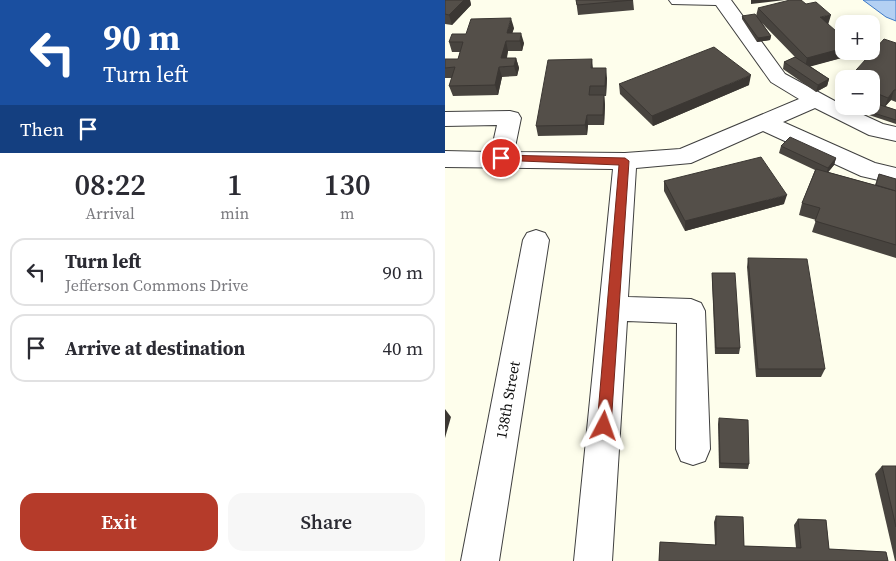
<!DOCTYPE html>
<html lang="en">
<head>
<meta charset="utf-8">
<style>
	:root { --surface:#fff; --page:#f7f7f7; --text:#2b2b33; --muted:#7c7c81; --line:#e1e1e2; --accent:#b53b2a }
	body { margin:0; font-family:"Source Serif 4",serif; background:var(--page); color:var(--text); height:100vh; display:flex; flex-direction:column; font-size:19px; white-space:nowrap }
	* { box-sizing:border-box; margin:0 }
	p { font-size:16px; color:var(--muted) }
	.icon { flex:none; width:28px; height:28px; fill:none; stroke:currentColor; stroke-width:2; stroke-linecap:round; stroke-linejoin:round }
	.map { position:relative; flex:1; overflow:hidden }
	.side { display:flex; flex-direction:column; background:var(--surface); width:445px }
	.side>* { flex:none }
	.guide { background:#1a4fa0; color:#fff; overflow:hidden }
	.tools { position:absolute; left:390px; top:15px; display:grid; gap:10px }
	.tools a { display:grid; place-items:center; width:45px; height:45px; border-radius:10px; background:var(--surface); box-shadow:0 2px 8px #0003; font-size:25px }
	.pin { position:absolute; display:grid; place-items:center; width:42px; height:42px; color:#fff; margin:-21px; border:2px solid #fff; border-radius:50%; box-shadow:0 1px 5px #0007 }
	.me { position:absolute; width:55px; margin:-28px; rotate:4deg; stroke-linejoin:round; filter:drop-shadow(0 0 4px #0008) }
	.turn { display:flex; align-items:center; gap:18px; height:105px; padding:0 20px; font-size:22px }
	.turn .icon { width:65px; height:65px; stroke-width:2.5 }
	.turn b { display:block; font-size:35px; line-height:42px }
	.then { display:flex; align-items:center; height:48px; padding:0 20px; background:#0003; gap:10px; font-size:19px }
	.eta { display:flex; justify-content:space-evenly; align-items:center; height:85px; text-align:center }
	.eta b { font-size:30px; font-weight:600; line-height:35px }
	.cta { display:flex; gap:10px; margin-top:auto; padding:10px 20px }
	.cta a { flex:1; height:58px; border-radius:15px; background:var(--accent); color:#fff; font-size:20px; font-weight:600; line-height:58px; text-align:center }
	.cta a+a { background:var(--page); color:var(--text) }
	ul { padding:0; list-style:none }
	li { display:flex; align-items:center; gap:15px; height:68px; margin:0 10px 8px; padding:0 10px; border:2px solid var(--line); border-radius:15px }
	li div { flex:1 }
	li b { display:block; font-size:19px }
	li em { font-style:normal }
	main { display:flex; flex:1; min-height:0 }
	.map>svg:first-child { display:block }
	.water { fill:#b3d0f3; stroke:#3d79c7 }
	.lines { fill:none; stroke-linecap:round; stroke-linejoin:round }
	.minor-casing { stroke:#3f3f3f; stroke-width:2 }
	.minor { fill:#fff; fill-rule:evenodd }
	.wall { fill:#48443f }
	.shaded-wall { fill:#3b3733 }
	.building { fill:#544f49; stroke:#3b3733 }
	.route { fill:#b53b2a; stroke:#76261b }
	.labels { text-anchor:middle; stroke-width:5; stroke-linejoin:round; paint-order:stroke }
	.street-label { font-size:15px; fill:#0c0c0c; stroke:#fff }
</style>
</head>
<body>
<main>
<section class="side">
<div class="guide">
<div class="turn"><svg class="icon" aria-label="left" viewBox="0 0 24 24"><path d="M17 20v-9H6M10 6l-5 5 5 5"/></svg><div><b>90 m</b>Turn left</div></div>
<div class="then">Then<svg class="icon" aria-label="arrive" viewBox="0 0 24 24"><path d="M6 21V4h12l-3 4 3 4H6"/></svg></div>
</div>
<div class="eta">
<div><b>08:22</b><p>Arrival</p></div>
<div><b>1</b><p>min</p></div>
<div><b>130</b><p>m</p></div>
</div>
<ul>
<li><svg class="icon" aria-label="left" viewBox="0 0 24 24"><path d="M17 20v-9H6M10 6l-5 5 5 5"/></svg><div><b>Turn left</b><p>Jefferson Commons Drive</p></div><em>90 m</em></li>
<li><svg class="icon" aria-label="arrive" viewBox="0 0 24 24"><path d="M6 21V4h12l-3 4 3 4H6"/></svg><div><b>Arrive at destination</b></div><em>40 m</em></li>
</ul>
<div class="cta"><a>Exit</a><a>Share</a></div>
</section>
<div class="map">
<svg width="451" height="561" viewBox="0 0 451 561">
	<rect width="100%" height="100%" fill="#fefeec"/>
	<polygon class="water" points="418,0 451,0 451,21 441,17"/>
	<g class="lines">
		<defs>
			<g id="minor">
				<polygon points="224,0 286,0 340,74 399,106 438,124 451,127 451,141 424,135 370,108 338,122 430,163 451,168 451,184 416,176 318,131 246,163 191,168 183,297 246,299 256,303 260,311 265,449 260,461 248,465 236,461 231,449 232,323 182,321 167,561 129,561 168,169 0,167 0,151 46,152 52,125 0,126 0,112 65,111 73,113 76,118 69,152 180,153 235,149 354,99 326,82 271,5 227,4"/>
				<polygon points="91,230 100,233 104,240 54,561 16,561 78,240 82,233"/>
			</g>
		</defs>
		<use href="#minor" class="minor-casing"/>
		<use href="#minor" class="minor"/>
	</g>
	<g class="wall">
		<polygon points="0,0 25,0 26,5 7,25 0,24"/>
		<polygon points="131,0 188,0 189,10 133,15"/>
		<polygon points="313,8 383,25 404,56 365,66 384,79 382,86 371,92 338,69 339,62 350,57 317,23 326,36 325,40 312,42 297,19 297,16 311,16"/>
		<polygon points="69,28 67,33 79,43 77,51 63,51 62,58 71,58 74,68 72,76 57,77 53,95 8,96 4,86 7,78 0,78 0,59 13,59 15,52 7,52 4,42 21,34"/>
		<polygon points="451,43 451,102 446,100 440,106 451,110 451,124 421,114 422,111 426,106 426,79"/>
		<polygon points="147,59 148,68 162,78 161,96 159,96 160,105 159,125 143,125 142,135 93,136 91,126"/>
		<polygon points="174,84 304,85 208,126 175,94"/>
		<polygon points="336,146 391,158 389,165 383,172 430,185 434,174 451,179 451,258 367,232 371,220 354,215 357,203 370,170 334,153"/>
		<polygon points="219,181 339,204 240,231 219,191"/>
		<polygon points="303,258 380,369 376,377 311,377 302,267"/>
		<polygon points="267,273 295,348 294,354 270,354 267,280"/>
		<polygon points="274,418 304,464 303,469 274,468 273,424"/>
		<polygon points="437,466 451,466 451,561 450,561 430,474"/>
		<polygon points="271,516 298,517 299,546 351,548 349,525 353,519 381,520 384,549 441,552 443,561 214,561 215,542 270,545 269,522"/>
	</g>
	<g class="shaded-wall">
		<polygon points="19,0 25,0 26,5 7,25 4,15"/>
		<polygon points="306,0 340,0 306,4"/>
		<polygon points="386,15 383,25 375,17"/>
		<polygon points="66,18 69,28 65,41 62,33"/>
		<polygon points="76,33 79,43 77,51 75,41"/>
		<polygon points="326,36 325,40 312,42 313,38"/>
		<polygon points="61,41 63,51 59,68 56,58"/>
		<polygon points="399,48 399,51 405,51 404,56 360,68 362,58"/>
		<polygon points="71,58 74,68 72,76 69,66"/>
		<polygon points="54,67 57,77 53,95 50,85"/>
		<polygon points="161,68 162,78 161,96 160,86"/>
		<polygon points="306,75 304,85 208,126 207,116"/>
		<polygon points="384,79 382,86 371,92 373,85"/>
		<polygon points="449,90 446,100 439,108 443,98"/>
		<polygon points="159,95 160,105 159,125 158,115"/>
		<polygon points="142,115 143,125 142,135 140,125"/>
		<polygon points="391,158 389,165 381,175 383,168"/>
		<polygon points="342,195 339,204 240,231 240,221"/>
		<polygon points="0,409 6,417 0,438"/>
	</g>
	<g class="building">
		<polygon points="0,0 19,0 4,15 0,14"/>
		<polygon points="131,0 188,0 132,5"/>
		<polygon points="345,0 356,0 361,4 371,2 386,15 375,17 391,31 399,29 399,48 362,58 313,8"/>
		<polygon points="310,14 326,36 313,38 297,16"/>
		<polygon points="66,18 62,33 76,33 75,41 61,41 56,58 71,58 69,66 54,67 50,85 4,86 10,67 0,68 0,59 13,59 18,42 4,42 7,34 21,34 26,19"/>
		<polygon points="439,39 451,43 451,90 449,90 443,98 426,91 426,79 403,79"/>
		<polygon points="269,47 306,75 207,116 174,84"/>
		<polygon points="350,57 384,79 373,85 339,62"/>
		<polygon points="147,59 146,68 161,68 160,86 145,86 144,95 159,95 158,115 142,115 140,125 91,126 103,60"/>
		<polygon points="426,102 451,110 451,120 422,111 424,106 426,106"/>
		<polygon points="345,137 391,158 383,168 336,146"/>
		<polygon points="316,157 342,195 240,221 219,181"/>
		<polygon points="371,169 451,191 451,245 370,221 375,208 357,203"/>
		<polygon points="434,174 451,179 451,191 431,185"/>
		<polygon points="303,258 362,259 380,369 313,369"/>
		<polygon points="267,273 290,273 295,348 271,348"/>
		<polygon points="274,418 303,420 304,464 275,463"/>
		<polygon points="437,466 451,466 451,527"/>
		<polygon points="271,516 298,517 299,546 356,548 353,519 381,520 384,549 441,552 443,561 214,561 215,542 271,545"/>
	</g>
	<polygon class="route" points="56,155 180,158 184,161 166,426 164,430 159,432 154,430 152,426 174,165 52,160 51,158"/>
	<g class="labels">
		<g class="street-label">
			<text transform="translate(63 400) rotate(-80)" y="5">138th Street</text>
		</g>
	</g>
</svg>
<div class="tools">
<a>+</a>
<a>−</a>
</div>
<div class="pin" style="left:56px;top:158px;background:#d93025"><svg class="icon" aria-label="arrive" viewBox="0 0 24 24"><path d="M6 21V4h12l-3 4 3 4H6"/></svg></div>
<svg class="me" style="left:159px;top:426px" viewBox="-20 -20 40 40"><path d="M0-17L14 15 0 8-14 15z" fill="#b53b2a" stroke="#fff" stroke-width="4"/></svg>
</div>
</main>
</body>
</html>
